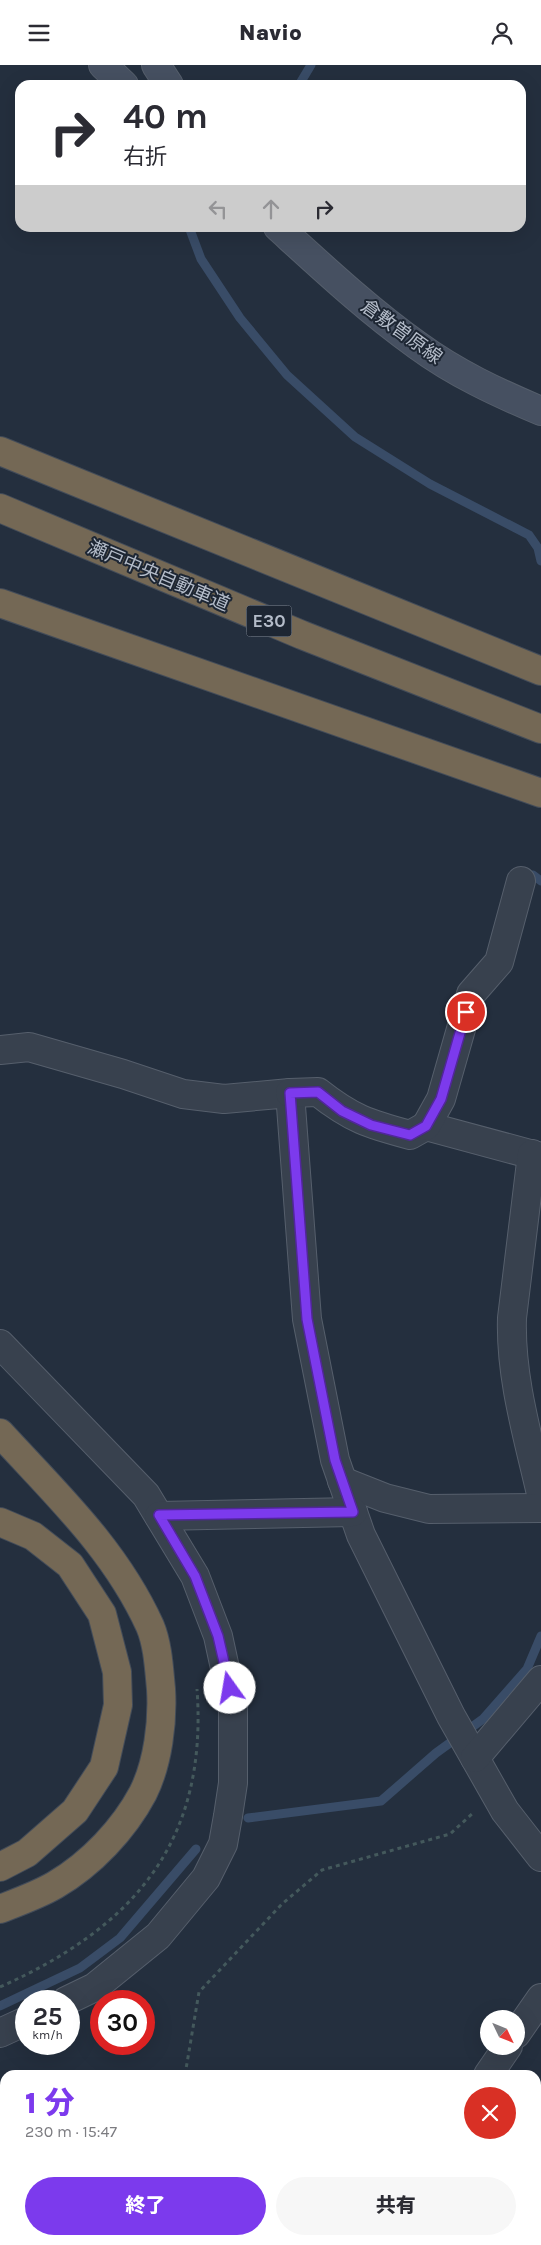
<!DOCTYPE html>
<html lang="ja">
<head>
<meta charset="utf-8">
<style>
	:root { --surface:#fff; --page:#f7f7f7; --text:#2b2b33; --muted:#7c7c81; --accent:#7c3aed }
	body { margin:0; font-family:Karla,"Noto Sans JP",sans-serif; background:var(--page); color:var(--text); height:100vh; display:flex; flex-direction:column; font-size:19px; white-space:nowrap }
	* { box-sizing:border-box; margin:0 }
	p { font-size:16px; color:var(--muted) }
	.icon { flex:none; width:28px; height:28px; fill:none; stroke:currentColor; stroke-width:2; stroke-linecap:round; stroke-linejoin:round }
	.map { position:relative; flex:1; overflow:hidden }
	.panel { position:absolute; left:0px; top:2005px; width:541px; height:175px; display:flex; flex-direction:column; background:var(--surface); border-radius:15px 15px 0 0; box-shadow:0 5px 20px #0002 }
	.panel>* { flex:none }
	.top-card { position:absolute; left:15px; top:15px; width:511px; height:152px; border-radius:15px; box-shadow:0 5px 20px #0002; background:#fff; color:var(--text); overflow:hidden }
	.needle { width:32px; rotate:133deg }
	.controls { position:absolute; left:480px; top:1945px; display:grid; gap:10px }
	.controls a { display:grid; place-items:center; width:45px; height:45px; border-radius:50%; background:var(--surface); box-shadow:0 5px 20px #0002; font-size:25px }
	.speed { position:absolute; left:15px; top:1925px; display:flex; gap:10px; font-size:25px; font-weight:700; text-align:center }
	.speed>* { display:grid; place-content:center; width:65px; height:65px; border-radius:50%; background:var(--surface); box-shadow:0 5px 20px #0002; line-height:1 }
	.speed small { font-size:12px; font-weight:400 }
	.speed .limit { border:8px solid #d22; background:#fff; color:#111 }
	.pin { position:absolute; display:grid; place-items:center; width:42px; height:42px; color:#fff; margin:-21px; border:2px solid #fff; border-radius:50%; box-shadow:0 1px 5px #0007 }
	.me { position:absolute; width:55px; margin:-28px; rotate:347deg; stroke-linejoin:round; filter:drop-shadow(0 0 4px #0008) }
	.turn { display:flex; align-items:center; gap:18px; height:105px; padding:0 25px; font-size:22px }
	.turn .icon { width:65px; height:65px; stroke-width:2.5 }
	.turn b { display:block; font-size:35px; line-height:42px }
	.lanes { display:flex; align-items:center; height:48px; padding:0 25px; background:#0003; justify-content:center; gap:25px; direction:ltr }
	.lanes .off { opacity:.35 }
	.round { display:grid; place-items:center; flex:none; width:52px; height:52px; border-radius:26px; background:var(--page) }
	.headline { display:flex; align-items:center; justify-content:space-between; height:85px; padding:0 25px }
	h1 { font-size:30px; font-weight:800; line-height:38px; color:var(--accent) }
	.action { display:flex; gap:10px; margin-top:auto; padding:10px 25px }
	.action a { flex:1; height:58px; border-radius:30px; background:var(--accent); color:#fff; font-size:20px; font-weight:800; line-height:58px; text-align:center }
	.action a+a { background:var(--page); color:var(--text) }
	header { display:flex; justify-content:space-between; align-items:center; height:65px; padding:0 25px; background:var(--surface); font-size:22px; font-weight:800 }
	.map>svg:first-child { display:block }
	.lines { fill:none; stroke-linecap:round; stroke-linejoin:round }
	.stream { stroke:#394c67; stroke-width:9 }
	.street-casing { stroke:#565f6c; stroke-width:30 }
	.secondary-casing { stroke:#565f6c; stroke-width:30 }
	.highway-casing { stroke:#434c59; stroke-width:30 }
	.path { stroke:#44595c; stroke-width:3; stroke-dasharray:4 4; stroke-linecap:butt }
	.street { stroke:#38414e; stroke-width:28 }
	.secondary { stroke:#465061; stroke-width:28 }
	.highway { stroke:#746855; stroke-width:28 }
	.route-casing { stroke:#51269a; stroke-width:12 }
	.route { stroke:#7c3aed; stroke-width:9 }
	.labels { text-anchor:middle; stroke-width:4; stroke-linejoin:round; paint-order:stroke }
	.shield { fill:#1d2633; stroke:#878f9c; stroke-width:1 }
	.shield-label { font-size:18px; font-weight:bold; fill:#b4bcc9 }
	.street-label { font-size:19px; fill:#b4bcc9; stroke:#1d2633 }
</style>
</head>
<body>
<header><svg class="icon" aria-label="menu" viewBox="0 0 24 24"><path d="M4 6h16M4 12h16M4 18h16"/></svg>Navio<svg class="icon" aria-label="person" viewBox="0 0 24 24"><circle cx="12" cy="8" r="4"/><path d="M4 21q1-7 8-7t8 7"/></svg></header>
<div class="map">
<svg width="541" height="2180" viewBox="0 0 541 2180">
	<rect width="100%" height="100%" fill="#242f3e"/>
	<g class="lines">
		<g class="stream">
			<polyline points="299,20 311,0"/>
			<polyline points="189,162 201,194 240,253 287,310 355,372 430,419 529,470 538,483 541,496"/>
			<polyline points="533,810 541,816"/>
			<polyline points="248,1753 381,1736 436,1688 483,1654 527,1604 541,1571"/>
			<polyline points="0,1941 80,1903 120,1873 196,1784"/>
		</g>
		<defs>
			<g id="street">
				<polyline points="0,985 29,982 123,1009 183,1029 224,1034 290,1028 307,1254 335,1395 361,1470 451,1651 505,1746 541,1792"/>
				<path d="M290 1028 318 1027C352 1054 369 1059 410 1070L426 1061 541 1092"/>
				<polyline points="426,1061 441,1034 471,929 499,897 521,816"/>
				<path d="M532 1089 512 1253C510 1312 528 1372 541 1429"/>
				<polyline points="0,1279 146,1430 195,1511 218,1571 233,1640 233,1718 228,1751 223,1779 206,1813 158,1871 95,1922 66,1936"/>
				<polyline points="342,1416 385,1433 429,1444 541,1443"/>
				<polyline points="159,1451 353,1447"/>
				<polyline points="475,1693 541,1615"/>
				<polyline points="0,1968 26,1956"/>
				<polyline points="516,1969 541,1933"/>
				<polyline points="488,2010 508,1981"/>
				<polyline points="416,2180 417,2175"/>
			</g>
			<g id="secondary">
				<polyline points="103,0 124,20"/>
				<polyline points="156,0 169,20"/>
				<path d="M278 162C323 203 368 245 417 280 455 308 498 328 541 346"/>
			</g>
			<g id="highway">
				<polyline points="0,386 541,606"/>
				<polyline points="0,443 302,570 541,664"/>
				<polyline points="0,538 541,728"/>
				<path d="M0 1368C56 1429 115 1484 150 1561 158 1580 159 1604 161 1624 163 1657 158 1698 143 1728 124 1764 91 1799 55 1820 38 1830 18 1837 0 1844"/>
				<polyline points="0,1457 33,1471 70,1500 102,1549 117,1607 118,1640 104,1702 75,1746 27,1788 0,1802"/>
			</g>
		</defs>
		<use href="#street" class="street-casing"/>
		<use href="#secondary" class="secondary-casing"/>
		<use href="#highway" class="highway-casing"/>
		<g class="path">
			<path d="M0 1922C134 1862 208 1777 197 1624"/>
			<polyline points="185,2010 199,1927 282,1839 322,1805 450,1769 472,1749"/>
			<polyline points="0,2073 5,2070"/>
			<polyline points="125,2180 130,2175"/>
		</g>
		<use href="#street" class="street"/>
		<use href="#secondary" class="secondary"/>
		<use href="#highway" class="highway"/>
	</g>
	<g class="lines">
		<defs>
			<polyline id="route" points="230,1623 218,1571 195,1511 159,1450 353,1447 335,1395 307,1254 290,1028 318,1027 342,1046 371,1060 410,1070 426,1061 441,1034 466,947"/>
		</defs>
		<use href="#route" class="route-casing"/>
		<use href="#route" class="route"/>
	</g>
	<g class="labels">
		<rect class="shield" x="246.5" y="540.5" width="45" height="31" rx="4"/>
		<g class="shield-label">
			<text x="269" y="562">E30</text>
		</g>
		<g class="street-label">
			<text transform="translate(402 266) rotate(36)" y="7">倉敷曽原線</text>
			<text transform="translate(159 510) rotate(23)" y="7">瀬戸中央自動車道</text>
		</g>
	</g>
</svg>
<div class="controls">
<a><svg class="needle" viewBox="-14 -14 28 28"><path d="M0-13l5 13h-10z" fill="#e53935"/><path d="M0 13l5-13h-10z" fill="#7c7c81"/></svg></a>
</div>
<div class="speed"><div>25<small>km/h</small></div><div class="limit">30</div></div>
<div class="pin" style="left:466px;top:947px;background:#d93025"><svg class="icon" aria-label="arrive" viewBox="0 0 24 24"><path d="M6 21V4h12l-3 4 3 4H6"/></svg></div>
<svg class="me" style="left:230px;top:1623px" viewBox="-20 -20 40 40"><circle r="19" fill="#fff"/><path d="M0-13L10 11 0 6-10 11z" fill="#7c3aed"/></svg>
<div class="top-card">
<div class="turn"><svg class="icon" aria-label="right" viewBox="0 0 24 24"><path d="M7 20v-9h11M14 6l5 5-5 5"/></svg><div><b>40 m</b>右折</div></div>
<div class="lanes"><svg class="icon off" aria-label="left" viewBox="0 0 24 24"><path d="M17 20v-9H6M10 6l-5 5 5 5"/></svg><svg class="icon off" aria-label="ahead" viewBox="0 0 24 24"><path d="M12 20V5M6 11l6-6 6 6"/></svg><svg class="icon" aria-label="right" viewBox="0 0 24 24"><path d="M7 20v-9h11M14 6l5 5-5 5"/></svg></div>
</div>
<section class="panel">
<div class="headline"><div><h1>1 分</h1><p>230 m · 15:47</p></div><a class="round" style="background:#d93025;color:#fff"><svg class="icon" aria-label="close" viewBox="0 0 24 24"><path d="M6 6l12 12M18 6L6 18"/></svg></a></div>
<div class="action"><a>終了</a><a>共有</a></div>
</section>
</div>
</body>
</html>
